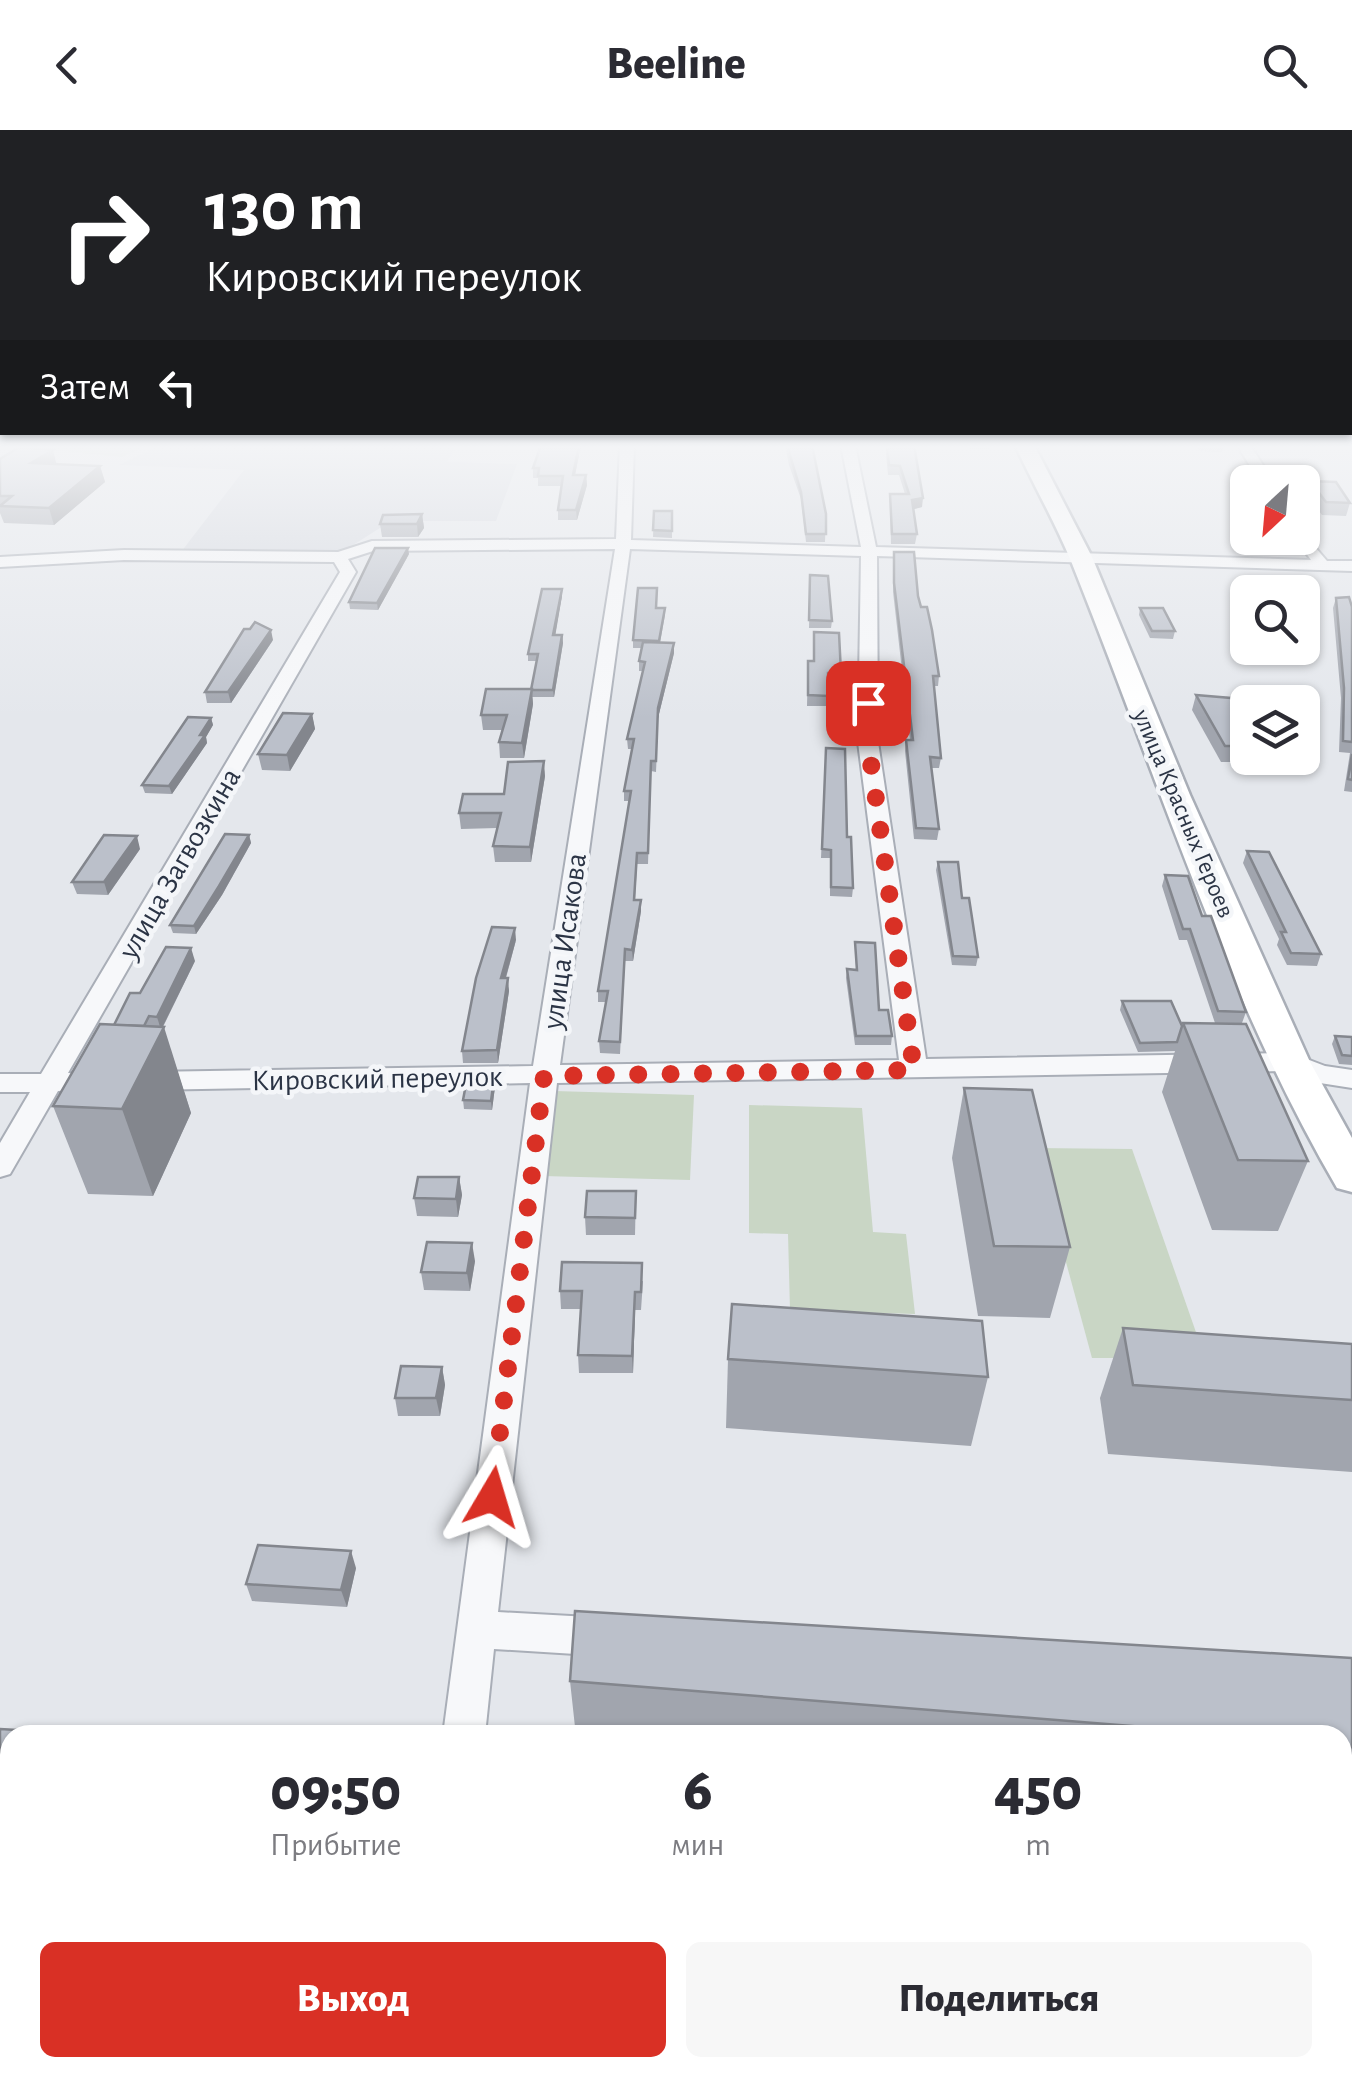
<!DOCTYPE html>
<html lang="ru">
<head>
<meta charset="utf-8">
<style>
	:root { --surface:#fff; --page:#f7f7f7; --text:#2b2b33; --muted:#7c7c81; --accent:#d93025 }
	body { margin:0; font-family:"Alegreya Sans",sans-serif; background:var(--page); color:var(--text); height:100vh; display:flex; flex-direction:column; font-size:38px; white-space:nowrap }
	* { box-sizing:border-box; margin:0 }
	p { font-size:32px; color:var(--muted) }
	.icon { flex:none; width:55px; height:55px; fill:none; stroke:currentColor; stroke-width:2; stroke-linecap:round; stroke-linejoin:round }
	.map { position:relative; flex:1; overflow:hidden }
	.details { position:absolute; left:0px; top:1595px; width:1352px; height:352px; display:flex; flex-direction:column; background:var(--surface); border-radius:30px 30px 0 0; box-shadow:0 2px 8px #0004 }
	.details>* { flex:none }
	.hud { position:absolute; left:0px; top:0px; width:1352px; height:305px; box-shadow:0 2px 8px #0004; background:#202124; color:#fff; overflow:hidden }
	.needle { width:65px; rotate:206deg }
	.tools { position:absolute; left:1230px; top:335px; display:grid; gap:20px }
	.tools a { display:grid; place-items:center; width:90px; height:90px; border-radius:15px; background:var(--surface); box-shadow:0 2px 8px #0004; font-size:50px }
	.pin { position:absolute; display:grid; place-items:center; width:85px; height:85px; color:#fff; margin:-42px; border-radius:20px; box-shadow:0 5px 15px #0006 }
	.me { position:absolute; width:110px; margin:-55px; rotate:7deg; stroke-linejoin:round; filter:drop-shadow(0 0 8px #0008) }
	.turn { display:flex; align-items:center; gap:35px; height:210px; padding:0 40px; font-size:45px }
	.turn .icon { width:130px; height:130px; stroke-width:2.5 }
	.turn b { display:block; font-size:70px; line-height:85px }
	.then { display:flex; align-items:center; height:95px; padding:0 40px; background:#0003; gap:20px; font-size:38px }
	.eta { display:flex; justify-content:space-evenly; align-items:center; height:170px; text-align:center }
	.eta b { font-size:60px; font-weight:800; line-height:70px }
	.primary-button { display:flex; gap:20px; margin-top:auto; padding:20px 40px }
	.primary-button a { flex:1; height:115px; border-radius:15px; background:var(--accent); color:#fff; font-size:40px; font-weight:800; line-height:115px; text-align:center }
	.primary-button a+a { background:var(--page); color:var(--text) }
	header { display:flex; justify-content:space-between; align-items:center; height:130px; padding:0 40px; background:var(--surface); font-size:45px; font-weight:800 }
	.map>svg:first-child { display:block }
	.built { fill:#d2d6de }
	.green { fill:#c9d6c5 }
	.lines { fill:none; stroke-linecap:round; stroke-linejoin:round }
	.street-casing { stroke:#a9aeb7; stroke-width:4 }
	.secondary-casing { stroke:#a9aeb7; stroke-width:5 }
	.street { fill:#f7f8fa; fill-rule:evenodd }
	.secondary { fill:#fff; fill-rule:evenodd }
	.wall { fill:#a1a5ae }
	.shaded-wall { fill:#83868d }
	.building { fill:#bbc0ca; stroke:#83868d; stroke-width:2.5 }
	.route { stroke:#d93025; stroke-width:18; stroke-dasharray:0 32.4 }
	.labels { text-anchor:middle; stroke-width:9; stroke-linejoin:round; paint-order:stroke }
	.far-street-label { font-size:25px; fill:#2b3445; stroke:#f4f6f9 }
	.street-label { font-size:30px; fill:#2b3445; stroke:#f4f6f9 }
</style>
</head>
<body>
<header><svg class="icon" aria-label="back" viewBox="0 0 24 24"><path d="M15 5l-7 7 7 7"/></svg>Beeline<svg class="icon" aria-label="search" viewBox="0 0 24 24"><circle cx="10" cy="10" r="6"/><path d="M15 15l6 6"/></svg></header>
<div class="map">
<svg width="1352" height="1947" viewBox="0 0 1352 1947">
	<rect width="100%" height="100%" fill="#e4e7ec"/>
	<polygon class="built" points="160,315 456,315 447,332 517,334 496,391 391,391 339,424 181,422 244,340 119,335"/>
	<g class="green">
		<polygon points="2,315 147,315 122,327"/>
		<polygon points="554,961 694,965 690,1050 543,1046"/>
		<polygon points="749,975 862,978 873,1102 906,1104 915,1184 790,1180 788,1104 749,1103"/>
		<polygon points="1035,1018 1132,1019 1205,1228 1092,1228"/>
		<polygon points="801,1938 1053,1938 1054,1947 802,1947"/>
	</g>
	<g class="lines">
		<defs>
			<g id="street">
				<path d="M620 315H634L631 410 861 417 841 315H855L876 417 1311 430 1295 408H1302V402L1327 431H1352V441L877 426 878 612 926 929 1291 923 1325 936 1352 940V958L1320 953 1288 941 557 953 498 1482 607 1488 621 1494 627 1507 621 1520 607 1526 494 1519 485 1605H443L530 953 147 960 137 957 133 951 137 945 147 942 533 936 615 419 373 421 348 429 356 442 68 943 114 946 118 952 114 958 58 961 10 1044 0 1047V1013L30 962H0V944H41L340 442 334 432 124 430 0 437V427L124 420 338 422 372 411 616 409ZM630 419 861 426 858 612 899 930 560 935Z"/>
				<polygon points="1237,315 1250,315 1274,352 1260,352"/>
				<polygon points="394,1938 442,1938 441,1947 393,1947"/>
			</g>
			<path id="secondary" d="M1015 315H1034L1092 427 1190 665 1310 932 1352 1008V1062L1337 1058C1224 865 1154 637 1071 431 1055 392 1033 354 1015 315Z"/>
		</defs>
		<use href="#street" class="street-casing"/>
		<use href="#secondary" class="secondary-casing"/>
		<use href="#street" class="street"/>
		<use href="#secondary" class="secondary"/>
	</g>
	<g class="wall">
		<polygon points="541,315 581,315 575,345 586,345 587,355 577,390 558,390 558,380 561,356 538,356 538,348 533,348 533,338"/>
		<polygon points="785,315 818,315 812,316 826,384 825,412 806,412 801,369 789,335"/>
		<polygon points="886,315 914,315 922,377 913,379 917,404 915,414 891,414 890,364 905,364 899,345 888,345 886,324"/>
		<polygon points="970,315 991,315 990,319 970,319"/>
		<polygon points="1196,315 1223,315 1222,322 1199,321"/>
		<polygon points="0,329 57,334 100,336 105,352 54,395 4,393 0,383"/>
		<polygon points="1310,351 1350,373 1346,386 1322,385 1306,364"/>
		<polygon points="654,381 672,381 672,408 653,407"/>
		<polygon points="422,384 424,398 418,407 382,407 380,394"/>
		<polygon points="1253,408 1280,408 1286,419 1284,425 1262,425"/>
		<polygon points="894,422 918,466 939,546 938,556 934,556 941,628 939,638 931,638 939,699 937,710 914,709 905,621 906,610 910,610 893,462"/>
		<polygon points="409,424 378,480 350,479 349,472"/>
		<polygon points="810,445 832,491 831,498 809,498"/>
		<polygon points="562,459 562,466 555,505 562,505 563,513 554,567 532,567 533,574 524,628 500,628 499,612 502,600 483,600 481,585 531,559 537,531 528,531 528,524"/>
		<polygon points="1336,468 1352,477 1352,662 1344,661 1350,623 1339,622 1341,568 1333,478"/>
		<polygon points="656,478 665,485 660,513 674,523 658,588 656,642 651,641 648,734 637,734 635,770 641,781 633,831 625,831 620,924 600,923 599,911 606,872 598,872 598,861 629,671 624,671 624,661 632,619 628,619 627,609 643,541 639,541 639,531 642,518 633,518 633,510"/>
		<polygon points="1140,478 1175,501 1173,509 1150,508 1139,485"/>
		<polygon points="273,510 231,573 207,573 205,562"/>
		<polygon points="808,531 841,543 840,554 828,553 828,576 807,576"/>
		<polygon points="1196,565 1244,616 1239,632 1221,632 1192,580"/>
		<polygon points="312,584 315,599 290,641 262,640 258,624"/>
		<polygon points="211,588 213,595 206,607 207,613 172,664 145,663 142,655"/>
		<polygon points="826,618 847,707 853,758 852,767 830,766 830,728 821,728"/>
		<polygon points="545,646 531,732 495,732 493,716 497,698 461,699 459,683"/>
		<polygon points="249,705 251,713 222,765 196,804 173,803 170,795"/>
		<polygon points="140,719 108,765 77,764 72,752"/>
		<polygon points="1247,721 1321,824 1317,836 1287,835 1277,815 1279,809 1243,733"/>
		<polygon points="938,732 962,768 978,827 976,836 952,835 936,740"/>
		<polygon points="1165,745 1202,786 1246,882 1242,893 1215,893 1187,810 1179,810 1162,756"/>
		<polygon points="516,810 506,848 509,861 498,933 463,933 462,921"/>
		<polygon points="855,812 879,880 892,906 891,915 855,915 846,848 847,839 856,840"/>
		<polygon points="195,831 163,897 191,983 153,1066 88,1064 53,976 140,863"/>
		<polygon points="1122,871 1182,896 1183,893 1308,1031 1278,1101 1212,1100 1162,962 1175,921 1138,922 1120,880"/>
		<polygon points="1335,906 1352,907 1352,935 1339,934 1332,914"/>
		<polygon points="494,949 495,957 492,980 464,979 463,970"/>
		<polygon points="964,958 1070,1117 1050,1188 978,1186 952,1028"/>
		<polygon points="459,1047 462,1065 458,1087 417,1086 414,1068"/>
		<polygon points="636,1061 635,1105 586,1105 585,1087"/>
		<polygon points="475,1131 470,1161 424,1160 421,1142"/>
		<polygon points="643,1151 641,1180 635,1180 633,1243 579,1243 578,1225 581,1179 561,1179 560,1161"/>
		<polygon points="1123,1198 1352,1214 1352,1342 1108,1324 1100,1268"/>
		<polygon points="728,1229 988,1247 971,1316 726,1298"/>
		<polygon points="442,1237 445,1255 440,1286 398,1286 395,1268"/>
		<polygon points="356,1438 347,1477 252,1471 246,1454"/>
		<polygon points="1352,1528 1352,1837 1342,1809 1342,1605 674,1605 575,1597 570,1551"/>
		<polygon points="0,1599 10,1605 10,1807 0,1806"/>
	</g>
	<g class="shaded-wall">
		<polygon points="579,315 581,315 573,355 573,345"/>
		<polygon points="53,320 57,336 31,333"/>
		<polygon points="100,336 105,352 54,395 49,378"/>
		<polygon points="586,345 587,355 577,390 576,380"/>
		<polygon points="923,368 922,377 911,380 912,370"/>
		<polygon points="422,384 424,398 418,407 417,394"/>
		<polygon points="408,418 409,424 378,480 377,473"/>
		<polygon points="562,459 562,466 554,513 553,505"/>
		<polygon points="271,500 273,510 231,573 228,562"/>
		<polygon points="562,505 563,513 554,567 553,560"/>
		<polygon points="674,513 674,523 658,588 656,642 658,578"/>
		<polygon points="532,559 533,574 524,628 522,613"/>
		<polygon points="312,584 315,599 290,641 287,625"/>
		<polygon points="211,588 213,595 206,607 207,613 172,664 169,656"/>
		<polygon points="544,631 545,646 531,732 530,717"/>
		<polygon points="249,705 251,713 222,765 196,804 194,796"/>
		<polygon points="137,706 140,719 108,765 104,752"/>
		<polygon points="641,770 641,781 633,831 632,820"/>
		<polygon points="515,798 516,810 502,861 501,848"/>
		<polygon points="191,818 195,831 161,900 157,887"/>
		<polygon points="508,848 509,861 498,933 497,920"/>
		<polygon points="164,897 191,983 153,1066 122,979"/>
		<polygon points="494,949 495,957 492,980 491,971"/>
		<polygon points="459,1047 462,1065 458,1087 456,1069"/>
		<polygon points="472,1113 475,1131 470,1161 467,1143"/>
		<polygon points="635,1162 635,1180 633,1243 632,1226"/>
		<polygon points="442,1237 445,1255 440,1286 436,1268"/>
		<polygon points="351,1421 356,1438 347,1477 341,1460"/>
		<polygon points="620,1938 625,1938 624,1947 619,1947"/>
	</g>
	<g class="building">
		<polygon points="541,315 579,315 573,345 586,345 576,380 558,380 563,346 538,346 539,338 533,338"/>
		<polygon points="787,315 812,315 826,384 826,404 806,404 801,362"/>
		<polygon points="887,315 914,315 923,368 912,370 917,404 892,404 890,364 909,364 900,336 889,335"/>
		<polygon points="19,317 53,320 31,333 100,336 49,378 0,376 12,366 0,366 0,329"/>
		<polygon points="1310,351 1336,352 1350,373 1326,372"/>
		<polygon points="654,381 672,381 672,401 653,400"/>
		<polygon points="422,384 417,394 380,394 383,385"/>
		<polygon points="1258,408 1280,408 1286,419 1264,418"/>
		<polygon points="375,418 408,418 377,473 349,472"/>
		<polygon points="894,422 914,422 918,466 921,477 927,477 932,500 939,546 933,546 941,628 930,627 939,699 916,698 906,610 913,610 894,453"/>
		<polygon points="810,445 828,446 832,491 809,490"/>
		<polygon points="638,458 657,458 656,478 665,478 659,511 633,510"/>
		<polygon points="542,459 562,459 553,505 562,505 553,560 531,560 538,524 528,524"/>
		<polygon points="1349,467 1352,477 1352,612 1343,611 1344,558 1336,468"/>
		<polygon points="1140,478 1163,478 1175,501 1152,501"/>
		<polygon points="255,492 271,500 228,562 205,562 244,499 250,499"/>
		<polygon points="814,502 839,503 841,543 828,543 828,566 808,565 808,531 814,531"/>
		<polygon points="643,512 674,513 658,578 656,631 651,631 648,723 637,723 634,770 641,770 632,820 625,819 620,912 599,911 608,861 598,861 631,661 624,661 634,609 627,609 645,532 639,531"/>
		<polygon points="486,559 532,559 522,613 499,612 507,585 481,585"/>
		<polygon points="1196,565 1231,568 1244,616 1225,616"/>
		<polygon points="283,583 312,584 287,625 258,624"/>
		<polygon points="188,587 211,588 200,605 205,605 169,656 142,655"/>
		<polygon points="826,618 845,619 847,707 851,707 853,758 831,757 831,720 822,719"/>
		<polygon points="1352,624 1352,650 1348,649"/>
		<polygon points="544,631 530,717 493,716 501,683 459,683 463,664 504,664 508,632"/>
		<polygon points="225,704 249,705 219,756 194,796 170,795"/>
		<polygon points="104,705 137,706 104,752 72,752"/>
		<polygon points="1247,721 1269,722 1321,824 1291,823 1281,802 1286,802"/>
		<polygon points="938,732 958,732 962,768 969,768 978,827 953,826"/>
		<polygon points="1165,745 1188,746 1202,786 1211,786 1246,882 1218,881 1190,799 1183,799"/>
		<polygon points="492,797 515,798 501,848 508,848 497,920 462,921 476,848"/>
		<polygon points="855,812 875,813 879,880 888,880 892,906 856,906 847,839 857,840"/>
		<polygon points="166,817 191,818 157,887 149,886 144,896 114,895 130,863 140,863"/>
		<polygon points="1122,871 1171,871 1182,896 1177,912 1140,913"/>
		<polygon points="1183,893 1246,894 1308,1031 1238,1030"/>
		<polygon points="100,894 164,897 122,979 53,976"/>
		<polygon points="1335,906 1352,907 1352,926 1342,925"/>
		<polygon points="467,949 494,949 491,971 463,970"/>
		<polygon points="964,958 1032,960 1070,1117 994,1116"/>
		<polygon points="418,1047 459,1047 456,1069 414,1068"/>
		<polygon points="587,1061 636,1061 635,1088 585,1087"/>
		<polygon points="427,1112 472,1113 467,1143 421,1142"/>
		<polygon points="562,1132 642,1133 641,1162 635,1162 632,1226 578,1225 582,1161 560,1161"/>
		<polygon points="732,1174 982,1191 988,1247 728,1229"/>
		<polygon points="1123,1198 1352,1214 1352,1270 1133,1255"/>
		<polygon points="401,1236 442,1237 436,1268 395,1268"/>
		<polygon points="258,1415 351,1421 341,1460 246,1454"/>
		<polygon points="575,1481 1352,1528 1352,1695 1342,1669 1342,1605 1244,1605 570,1551"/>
		<polygon points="0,1599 103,1605 10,1605 10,1769 0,1769"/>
		<polygon points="508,1938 620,1938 619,1947 507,1947"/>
	</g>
	<linearGradient id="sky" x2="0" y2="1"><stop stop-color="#8bb4dd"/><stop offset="0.54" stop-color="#f3f4f6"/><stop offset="1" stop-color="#f3f4f6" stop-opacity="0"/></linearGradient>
	<rect width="1352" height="588" fill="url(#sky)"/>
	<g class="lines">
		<polyline class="route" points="492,1367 544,946 914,940 868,612 868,573"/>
	</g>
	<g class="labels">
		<g class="far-street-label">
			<text transform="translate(1185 683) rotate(67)" y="9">улица Красных Героев</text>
		</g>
		<g class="street-label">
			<text transform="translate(179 733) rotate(-60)" y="10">улица Загвозкина</text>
			<text transform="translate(564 811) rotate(-82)" y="10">улица Исакова</text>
			<text transform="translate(377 948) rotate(-1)" y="10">Кировский переулок</text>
		</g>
	</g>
</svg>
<div class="tools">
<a><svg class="needle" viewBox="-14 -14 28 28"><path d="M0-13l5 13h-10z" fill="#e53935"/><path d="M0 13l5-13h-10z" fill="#7c7c81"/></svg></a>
<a><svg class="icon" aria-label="search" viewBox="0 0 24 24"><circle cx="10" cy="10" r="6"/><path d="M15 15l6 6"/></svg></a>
<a><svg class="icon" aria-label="layers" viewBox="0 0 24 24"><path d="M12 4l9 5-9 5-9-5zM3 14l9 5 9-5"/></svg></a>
</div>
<div class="pin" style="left:868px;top:573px;background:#d93025"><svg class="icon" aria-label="arrive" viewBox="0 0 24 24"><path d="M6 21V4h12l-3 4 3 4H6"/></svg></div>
<svg class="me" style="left:492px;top:1367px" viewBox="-20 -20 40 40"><path d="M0-17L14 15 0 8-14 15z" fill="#d93025" stroke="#fff" stroke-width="4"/></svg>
<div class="hud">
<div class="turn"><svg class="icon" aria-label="right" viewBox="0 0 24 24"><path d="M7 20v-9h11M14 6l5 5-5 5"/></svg><div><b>130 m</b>Кировский переулок</div></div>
<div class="then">Затем<svg class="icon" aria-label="left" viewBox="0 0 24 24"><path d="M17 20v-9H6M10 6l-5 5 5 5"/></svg></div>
</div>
<section class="details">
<div class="eta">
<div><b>09:50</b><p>Прибытие</p></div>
<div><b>6</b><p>мин</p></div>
<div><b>450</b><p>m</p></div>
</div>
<div class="primary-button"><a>Выход</a><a>Поделиться</a></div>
</section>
</div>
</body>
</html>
